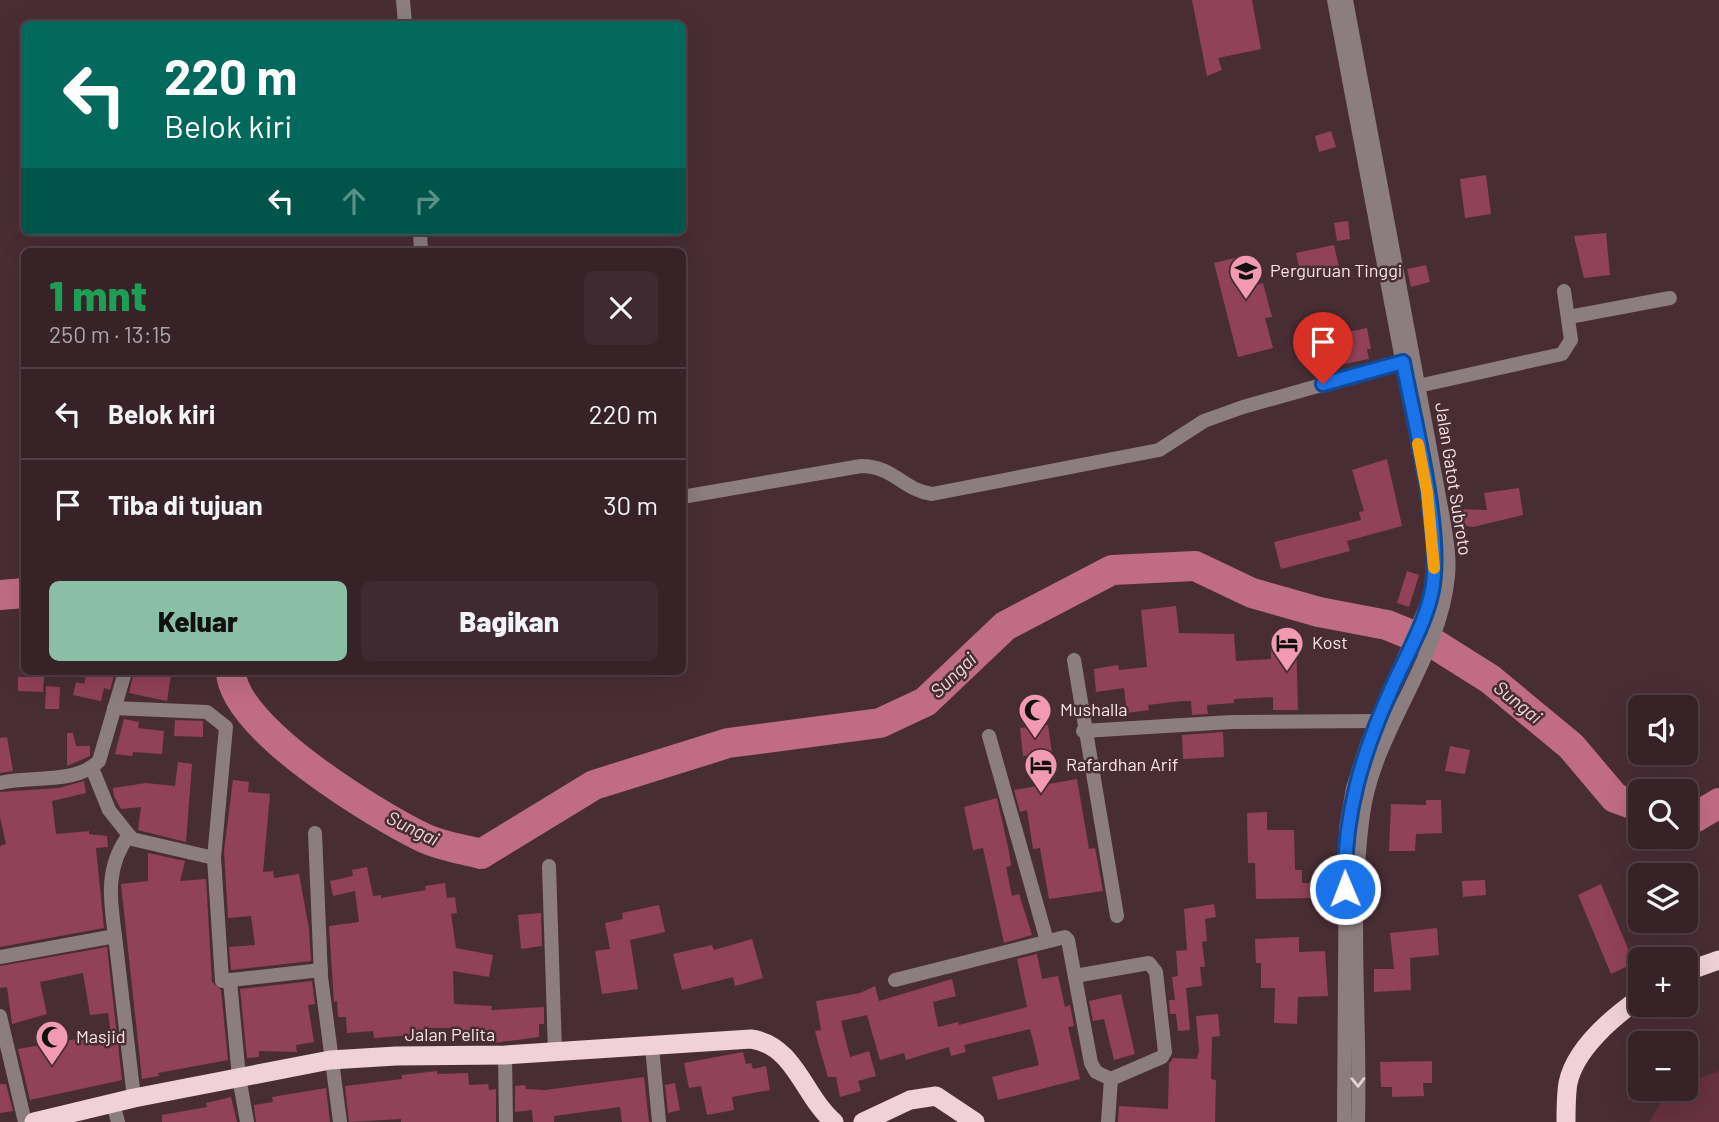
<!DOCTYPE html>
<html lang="id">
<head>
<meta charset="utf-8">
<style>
	:root { --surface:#372228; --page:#3e2a30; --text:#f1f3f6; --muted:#aaa4a8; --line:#513f45; --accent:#8abfa5 }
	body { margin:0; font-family:Barlow,sans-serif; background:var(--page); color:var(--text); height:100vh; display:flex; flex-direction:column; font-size:26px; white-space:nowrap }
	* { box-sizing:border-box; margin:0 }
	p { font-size:23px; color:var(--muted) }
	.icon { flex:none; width:38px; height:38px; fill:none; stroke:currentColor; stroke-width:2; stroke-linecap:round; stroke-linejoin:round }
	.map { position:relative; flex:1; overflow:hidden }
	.details { position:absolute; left:21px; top:248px; width:665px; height:427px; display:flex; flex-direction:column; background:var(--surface); border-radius:10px; box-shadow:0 7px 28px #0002,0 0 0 2px var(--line) }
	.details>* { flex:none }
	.hud { position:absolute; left:21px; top:21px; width:665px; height:214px; border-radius:10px; box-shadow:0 7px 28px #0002,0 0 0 2px var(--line); background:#00695c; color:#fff; overflow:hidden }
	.controls { position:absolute; left:1628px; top:695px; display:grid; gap:14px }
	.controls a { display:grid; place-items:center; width:70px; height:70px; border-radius:10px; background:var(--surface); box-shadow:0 7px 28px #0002,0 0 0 2px var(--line); font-size:35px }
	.pin { position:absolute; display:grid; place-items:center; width:60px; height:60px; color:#fff; margin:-72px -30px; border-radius:50% 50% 50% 0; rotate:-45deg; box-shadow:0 0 7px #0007 }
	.pin .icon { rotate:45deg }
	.me { position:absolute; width:77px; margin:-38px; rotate:359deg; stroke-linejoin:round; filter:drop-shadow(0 0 5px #0008) }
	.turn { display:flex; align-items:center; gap:24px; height:147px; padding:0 28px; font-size:32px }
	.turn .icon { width:91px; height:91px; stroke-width:2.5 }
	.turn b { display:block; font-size:49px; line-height:60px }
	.lanes { display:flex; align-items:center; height:66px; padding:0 28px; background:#0003; justify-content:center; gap:35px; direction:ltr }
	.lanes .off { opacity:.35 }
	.round { display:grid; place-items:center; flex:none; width:74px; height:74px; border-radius:10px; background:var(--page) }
	.head { display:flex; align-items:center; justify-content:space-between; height:119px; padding:0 28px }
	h1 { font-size:42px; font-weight:800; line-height:52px; color:#1e9e55 }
	.cta { display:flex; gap:14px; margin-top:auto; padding:14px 28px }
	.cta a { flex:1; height:80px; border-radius:10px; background:var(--accent); color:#111; font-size:28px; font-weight:800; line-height:80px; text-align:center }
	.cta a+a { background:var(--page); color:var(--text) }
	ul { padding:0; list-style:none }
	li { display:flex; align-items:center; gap:21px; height:91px; padding:0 28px; border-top:2px solid var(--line) }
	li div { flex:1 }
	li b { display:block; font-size:26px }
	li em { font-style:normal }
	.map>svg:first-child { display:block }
	.green { fill:#673141 }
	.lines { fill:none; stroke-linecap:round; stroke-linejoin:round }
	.river { stroke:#c06c84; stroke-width:30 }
	.building { fill:#91415a }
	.minor { stroke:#8c7d80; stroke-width:14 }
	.tertiary { stroke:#8c7d80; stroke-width:14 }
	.trunk { stroke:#f0d1d8; stroke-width:19 }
	.oneway { stroke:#e2d0d4 }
	.route-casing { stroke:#114b97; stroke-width:18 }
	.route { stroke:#1a73e8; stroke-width:12 }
	.slow { stroke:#f59e0b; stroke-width:12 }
	.labels { text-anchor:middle; stroke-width:5; stroke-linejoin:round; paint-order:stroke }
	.poi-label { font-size:18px; fill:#f8e5e9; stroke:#492d35; text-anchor:start }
	.street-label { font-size:18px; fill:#f8e5e9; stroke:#492d35 }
	.water-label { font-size:19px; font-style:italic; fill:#efd6dc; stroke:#492d35 }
</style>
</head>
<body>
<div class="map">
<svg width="1719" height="1122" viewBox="0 0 1719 1122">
	<rect width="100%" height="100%" fill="#492d35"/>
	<path class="green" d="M1719 1071V1122H1649C1658 1108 1666 1088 1685 1088L1688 1082Z"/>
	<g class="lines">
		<g class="river">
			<polyline points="0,595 24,593"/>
			<path d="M231 672C233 728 376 815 424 838 441 846 462 849 481 854L594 785 728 743 880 723 925 702 1005 626 1112 570 1195 566 1252 593 1319 612 1387 625 1436 645 1490 679 1571 746 1615 798 1640 807"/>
			<polyline points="1685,816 1696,817 1719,803"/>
		</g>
	</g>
	<g class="building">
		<polygon points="1192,0 1252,0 1261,49 1218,58 1222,70 1207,76"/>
		<polygon points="1331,131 1336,147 1319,152 1315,136"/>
		<polygon points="1486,175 1491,214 1465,218 1460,179"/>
		<polygon points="1348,221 1350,239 1337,241 1334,223"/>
		<polygon points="1606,233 1610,275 1584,278 1574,236"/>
		<polygon points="1334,245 1339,267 1301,276 1296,253"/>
		<polygon points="1250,254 1257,285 1263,283 1272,317 1265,318 1273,348 1238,357 1214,263"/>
		<polygon points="1426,265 1430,282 1411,287 1407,269"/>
		<polygon points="1367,328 1371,349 1367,349 1369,359 1330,367 1324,337"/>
		<polygon points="1387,459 1402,526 1347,541 1350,551 1281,569 1274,542 1361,520 1359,512 1364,511 1352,470"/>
		<polygon points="1519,488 1523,515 1473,527 1456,524 1456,509 1487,510 1484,493"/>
		<polygon points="1407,571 1419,575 1409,607 1397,603"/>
		<polygon points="1176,606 1179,633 1234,634 1236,661 1271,659 1271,635 1296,634 1298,710 1273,710 1273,697 1234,699 1234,703 1207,705 1208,714 1192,715 1191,701 1182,701 1148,705 1149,710 1127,713 1124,688 1096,692 1094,669 1118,665 1119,670 1147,667 1141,610"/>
		<polygon points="87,672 115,672 110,690 104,688 101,701 73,695 76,682 84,684"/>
		<polygon points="134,672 171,675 167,701 129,693"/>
		<polygon points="18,677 44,677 43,692 18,691"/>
		<polygon points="46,686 60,687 59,709 45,709"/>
		<polygon points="124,719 139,722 138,728 164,731 162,754 133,752 132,756 115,754"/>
		<polygon points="175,720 203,721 203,737 174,736"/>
		<polygon points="1048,725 1052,753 1023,756 1020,728"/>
		<polygon points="1223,732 1224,757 1183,759 1182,735"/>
		<polygon points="67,733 73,733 76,746 90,746 90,756 67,766"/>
		<polygon points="7,737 13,771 0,773 0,738"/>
		<polygon points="1450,746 1470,750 1465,774 1445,771"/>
		<polygon points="178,762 192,764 186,842 138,830 141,807 121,809 114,796 113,788 146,783 175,786"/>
		<polygon points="1077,779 1089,849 1095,848 1103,891 1049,899 1040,848 1033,849 1027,810 1020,812 1014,790"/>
		<polygon points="233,780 249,782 248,792 270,794 263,872 273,871 274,878 299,874 309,929 311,961 231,970 229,947 255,945 251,916 228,918 224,851"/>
		<polygon points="84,781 86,793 52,801 56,834 89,831 89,834 107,836 108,847 96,848 104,928 0,947 0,846 6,844 0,817 0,792 59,788"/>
		<polygon points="997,798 1009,852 1011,866 1006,867 1012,896 1019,894 1032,935 1004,943 983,848 973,850 964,807"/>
		<polygon points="1426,800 1441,800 1442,833 1416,834 1415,851 1389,851 1391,804 1426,805"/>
		<polygon points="1267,812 1267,830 1294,830 1295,870 1302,870 1302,883 1310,883 1310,898 1256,899 1255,863 1248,863 1247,813"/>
		<polygon points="148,853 185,861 180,881 206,879 212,982 221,990 228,1060 158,1073 159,1076 142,1079 121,884 148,881"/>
		<polygon points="367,867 373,896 381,895 381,898 426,890 425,886 445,883 447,898 455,897 457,913 451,914 456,948 493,955 489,977 453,971 454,1004 492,1006 491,1010 544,1007 544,1024 539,1024 539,1037 494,1043 495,1033 456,1031 456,1028 424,1028 424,1034 374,1038 373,1031 347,1033 346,1017 338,1017 337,1001 334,1002 329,926 359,922 355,891 333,896 330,881 353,876 352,870"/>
		<polygon points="1485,880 1486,895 1463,897 1462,881"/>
		<polygon points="1601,884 1634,963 1611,974 1578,895"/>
		<polygon points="1214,904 1216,917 1205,919 1207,941 1202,942 1205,967 1200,967 1202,986 1186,988 1190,1030 1178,1031 1176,1014 1170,1014 1169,1000 1175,1000 1172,977 1178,976 1176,951 1187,950 1184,909"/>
		<polygon points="659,905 665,932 630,940 638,989 602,994 595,951 610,949 605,923 623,919 622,913"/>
		<polygon points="541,913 542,946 521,949 518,915"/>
		<polygon points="1437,928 1439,955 1410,958 1411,990 1374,992 1374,969 1394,969 1390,933"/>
		<polygon points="1299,937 1299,952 1325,951 1328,996 1298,997 1297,1024 1274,1023 1275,988 1261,988 1261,963 1256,963 1255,939"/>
		<polygon points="752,939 763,978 735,986 733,977 682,990 673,954 712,945 714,950"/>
		<polygon points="107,947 122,1080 30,1100 18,1049 111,1033 108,1013 90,1015 83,973 40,982 47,1014 12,1024 7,987 0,988 0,966"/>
		<polygon points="1037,954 1042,979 1058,976 1065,1007 1070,1005 1074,1026 1068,1027 1080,1079 998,1100 992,1077 1039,1065 1030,1029 964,1045 966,1052 951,1056 949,1047 906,1060 904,1053 880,1060 867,1015 841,1021 850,1057 869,1051 876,1076 858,1081 861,1091 840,1097 836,1077 828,1077 819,1046 815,1031 821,1030 816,1001 860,993 875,986 879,1001 952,979 956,996 933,1002 938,1027 958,1022 959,1025 1027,1007 1017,959"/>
		<polygon points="312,981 315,1004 308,1005 314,1042 296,1045 297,1052 259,1051 259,1057 247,1058 240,989"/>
		<polygon points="1121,994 1135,1054 1114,1060 1104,1019 1093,1021 1089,1001"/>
		<polygon points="1218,1014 1220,1036 1212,1037 1211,1079 1216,1080 1215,1122 1118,1122 1119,1106 1168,1109 1169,1064 1173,1058 1197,1059 1199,1051 1196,1016"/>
		<polygon points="743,1052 746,1064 751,1063 753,1069 766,1066 770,1090 732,1097 734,1110 707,1115 701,1086 689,1088 684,1063"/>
		<polygon points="1432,1061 1432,1083 1423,1083 1424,1096 1392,1097 1392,1087 1381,1087 1380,1062"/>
		<polygon points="437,1071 437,1074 468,1073 469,1085 488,1084 489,1090 496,1089 496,1122 401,1122 401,1119 349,1122 345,1086 402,1079 402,1075"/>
		<polygon points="644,1077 649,1122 622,1122 620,1107 554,1116 554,1122 533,1122 532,1110 515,1112 515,1086 525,1085 526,1089 545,1090"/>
		<polygon points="675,1083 680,1110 668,1113 665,1085"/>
		<polygon points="0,1084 6,1084 13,1111 0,1113"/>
		<polygon points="326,1088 330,1122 256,1122 254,1105 273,1102 272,1097"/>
		<polygon points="231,1097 237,1122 162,1122 162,1115 207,1107 206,1103"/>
	</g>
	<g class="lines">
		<g class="minor">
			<polyline points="403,0 405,24"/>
			<polyline points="420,231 421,252"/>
			<polyline points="1569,317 1670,298"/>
			<polyline points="1418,386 1562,354 1571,340 1564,291"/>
			<path d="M682 497 861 466C894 466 903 490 932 494L1159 450 1204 421 1243 407 1403 362"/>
			<polyline points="1074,660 1117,916"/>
			<polyline points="114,708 207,712 226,727 214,858 222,981 321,970"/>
			<polyline points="1083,731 1232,722 1377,721"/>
			<polyline points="989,736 1047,941"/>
			<polyline points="92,768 109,810 132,839 214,858"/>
			<path d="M0 783C32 775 75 785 99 761L125 672"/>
			<polyline points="315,833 321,977 340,1122"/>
			<polyline points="549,866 555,1052"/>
			<path d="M115 936C110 899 105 867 129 835"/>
			<polyline points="0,957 115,936 134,1098"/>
			<polyline points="1075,976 1149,963 1156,972 1165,1052 1162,1057 1111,1079"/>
			<polyline points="895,980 1065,937 1068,940 1091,1063 1096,1072 1111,1079 1108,1122"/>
			<polyline points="230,981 239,1077 247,1122"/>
			<polyline points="0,1016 25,1122"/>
			<polyline points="652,1047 659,1122"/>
			<polyline points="505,1055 506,1122"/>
			<polyline points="113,1103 118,1122"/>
		</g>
		<g class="tertiary">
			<polyline points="1334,0 1427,492 1434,551 1431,595 1367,744 1353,788 1346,829 1344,1122"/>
			<path d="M1346 0 1443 518C1446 537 1450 556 1448 576 1440 661 1375 729 1363 814 1349 916 1361 1020 1358 1122"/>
		</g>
		<g class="trunk">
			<polyline points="1685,972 1719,960"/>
			<path d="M34 1122 134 1098 330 1060 396 1056 505 1055 751 1039C795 1045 804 1097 834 1122"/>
			<polyline points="863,1122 910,1100 936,1096 975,1122"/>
			<path d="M1566 1122C1566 1109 1566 1095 1568 1083 1575 1049 1613 1017 1640 998"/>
		</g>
	</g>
	<defs><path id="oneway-chevron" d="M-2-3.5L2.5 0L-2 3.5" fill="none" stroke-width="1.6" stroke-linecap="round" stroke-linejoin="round" transform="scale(1.75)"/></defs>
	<use class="oneway" href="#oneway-chevron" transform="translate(1358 1082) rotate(89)"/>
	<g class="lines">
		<defs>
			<path id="route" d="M1323 384 1403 362C1414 422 1445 538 1431 595 1424 625 1407 655 1394 683 1363 751 1343 814 1345 889"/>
		</defs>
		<use href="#route" class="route-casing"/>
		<use href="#route" class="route"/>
		<polyline class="slow" points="1418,444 1427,492 1434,568"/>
	</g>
	<defs>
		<symbol id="university-pin" viewBox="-11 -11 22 30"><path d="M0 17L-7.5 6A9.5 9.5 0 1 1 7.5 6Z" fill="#f19ab1" stroke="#492d35"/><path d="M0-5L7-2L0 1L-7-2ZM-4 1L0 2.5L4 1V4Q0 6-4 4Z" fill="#111"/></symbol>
		<symbol id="hotel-pin" viewBox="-11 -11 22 30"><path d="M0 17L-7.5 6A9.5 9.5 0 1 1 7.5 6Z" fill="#f19ab1" stroke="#492d35"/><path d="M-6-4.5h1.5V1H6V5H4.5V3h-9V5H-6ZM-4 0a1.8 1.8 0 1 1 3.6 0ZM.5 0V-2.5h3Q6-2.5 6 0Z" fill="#111"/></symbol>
		<symbol id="mosque-pin" viewBox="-11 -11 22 30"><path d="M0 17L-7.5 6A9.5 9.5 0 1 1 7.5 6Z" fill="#f19ab1" stroke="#492d35"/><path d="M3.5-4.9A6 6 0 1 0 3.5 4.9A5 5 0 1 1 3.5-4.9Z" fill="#111"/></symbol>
	</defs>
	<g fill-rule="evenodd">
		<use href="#university-pin" x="1227" y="252" width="38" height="52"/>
		<use href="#hotel-pin" x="1268" y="624" width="38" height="52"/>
		<use href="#mosque-pin" x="1016" y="691" width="38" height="52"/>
		<use href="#hotel-pin" x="1022" y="746" width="38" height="52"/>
		<use href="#mosque-pin" x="33" y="1018" width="38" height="52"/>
	</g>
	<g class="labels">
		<g class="poi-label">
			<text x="1270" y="277">Perguruan Tinggi</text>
			<text x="1312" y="649">Kost</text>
			<text x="1060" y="716">Mushalla</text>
			<text x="1066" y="771">Rafardhan Arif</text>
			<text x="76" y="1043">Masjid</text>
		</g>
		<g class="street-label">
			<text transform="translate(1453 479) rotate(81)" y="6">Jalan Gatot Subroto</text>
			<text x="450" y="1041">Jalan Pelita</text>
		</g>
		<g class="water-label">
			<text transform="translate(953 675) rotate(-44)" y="7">Sungai</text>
			<text transform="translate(1518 702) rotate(39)" y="7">Sungai</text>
			<text transform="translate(413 828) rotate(26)" y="7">Sungai</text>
		</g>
	</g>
</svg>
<div class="controls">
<a><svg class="icon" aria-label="sound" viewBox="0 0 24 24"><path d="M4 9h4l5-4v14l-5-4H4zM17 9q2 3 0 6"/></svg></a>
<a><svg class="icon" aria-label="search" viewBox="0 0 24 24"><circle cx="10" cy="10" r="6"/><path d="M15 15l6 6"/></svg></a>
<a><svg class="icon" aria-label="layers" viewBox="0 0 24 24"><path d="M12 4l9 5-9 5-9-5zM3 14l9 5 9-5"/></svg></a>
<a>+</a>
<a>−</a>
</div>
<div class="pin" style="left:1323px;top:384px;background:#d93025"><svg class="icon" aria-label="arrive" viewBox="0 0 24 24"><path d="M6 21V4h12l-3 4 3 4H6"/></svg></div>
<svg class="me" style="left:1345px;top:889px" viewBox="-20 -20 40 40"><circle r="17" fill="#1a73e8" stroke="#fff" stroke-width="3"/><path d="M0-11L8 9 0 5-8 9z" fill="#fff"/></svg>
<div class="hud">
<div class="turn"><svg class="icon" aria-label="left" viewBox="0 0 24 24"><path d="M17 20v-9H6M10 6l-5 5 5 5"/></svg><div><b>220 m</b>Belok kiri</div></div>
<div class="lanes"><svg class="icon" aria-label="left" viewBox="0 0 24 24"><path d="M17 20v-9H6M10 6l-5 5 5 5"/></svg><svg class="icon off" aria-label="ahead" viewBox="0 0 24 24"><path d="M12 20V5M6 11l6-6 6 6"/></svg><svg class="icon off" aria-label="right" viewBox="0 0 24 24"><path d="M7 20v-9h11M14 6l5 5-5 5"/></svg></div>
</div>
<section class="details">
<div class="head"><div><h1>1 mnt</h1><p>250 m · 13:15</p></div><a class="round"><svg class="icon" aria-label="close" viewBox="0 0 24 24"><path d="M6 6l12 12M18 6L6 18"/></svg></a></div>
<ul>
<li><svg class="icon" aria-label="left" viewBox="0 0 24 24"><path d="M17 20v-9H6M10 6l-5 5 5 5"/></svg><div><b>Belok kiri</b></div><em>220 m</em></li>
<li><svg class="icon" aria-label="arrive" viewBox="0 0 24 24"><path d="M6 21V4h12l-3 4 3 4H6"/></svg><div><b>Tiba di tujuan</b></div><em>30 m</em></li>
</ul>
<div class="cta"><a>Keluar</a><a>Bagikan</a></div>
</section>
</div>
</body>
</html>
